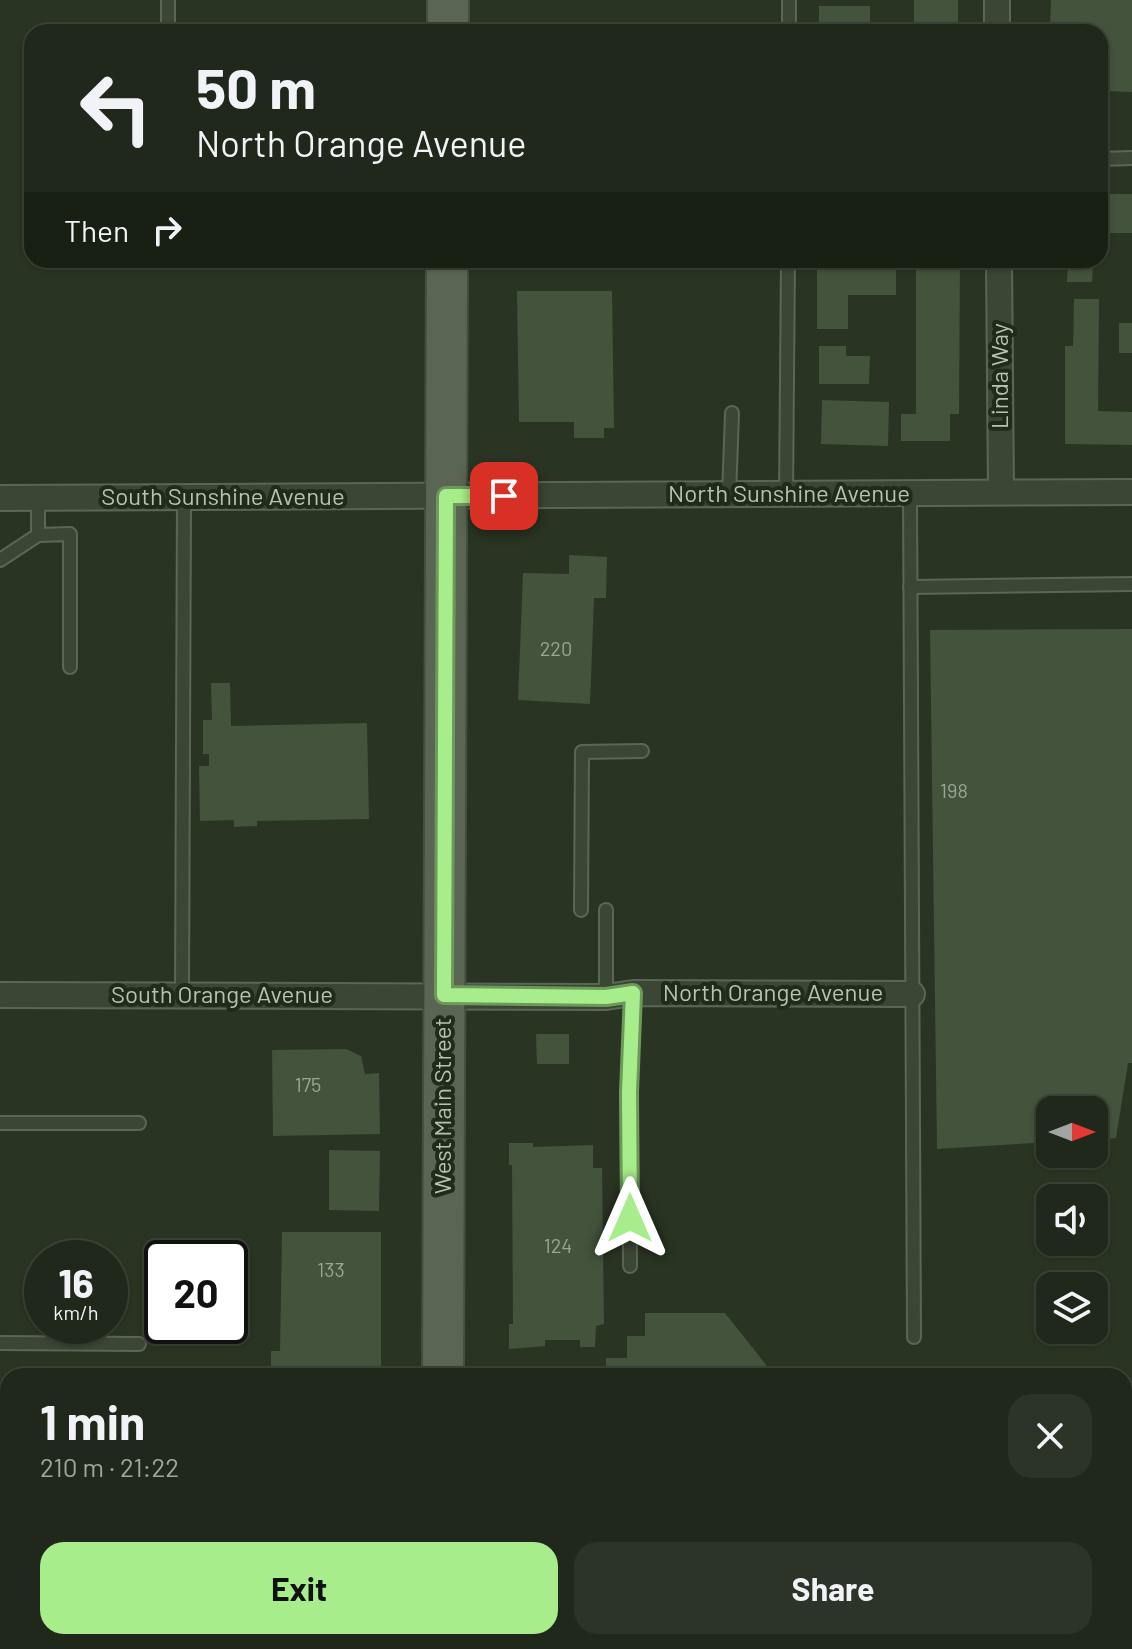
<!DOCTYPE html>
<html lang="en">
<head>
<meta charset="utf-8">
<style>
	:root { --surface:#1f281a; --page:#2c3427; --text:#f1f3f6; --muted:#a1a6a2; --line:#3c4439; --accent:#a8ed8b }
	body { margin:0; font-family:Barlow,sans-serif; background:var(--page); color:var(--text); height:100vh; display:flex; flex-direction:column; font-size:30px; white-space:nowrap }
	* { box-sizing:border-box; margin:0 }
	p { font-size:26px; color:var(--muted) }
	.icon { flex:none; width:44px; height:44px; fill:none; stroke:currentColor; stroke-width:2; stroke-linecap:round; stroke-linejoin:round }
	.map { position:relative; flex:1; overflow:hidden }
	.drawer { position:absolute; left:0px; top:1368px; width:1132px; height:282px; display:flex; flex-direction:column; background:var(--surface); border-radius:24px 24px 0 0; box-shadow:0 2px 6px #0004,0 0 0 2px var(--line) }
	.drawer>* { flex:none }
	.top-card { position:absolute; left:24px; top:24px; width:1084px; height:244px; border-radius:24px; box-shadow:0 2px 6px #0004,0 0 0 2px var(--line); background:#1f281a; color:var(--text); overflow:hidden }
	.needle { width:52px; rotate:90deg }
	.fabs { position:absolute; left:1036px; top:1096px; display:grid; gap:16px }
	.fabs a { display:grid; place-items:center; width:72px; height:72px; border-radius:16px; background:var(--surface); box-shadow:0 2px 6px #0004,0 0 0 2px var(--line); font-size:40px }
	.speed { position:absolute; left:24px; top:1240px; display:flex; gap:16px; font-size:40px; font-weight:700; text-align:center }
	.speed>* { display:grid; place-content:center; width:104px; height:104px; border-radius:50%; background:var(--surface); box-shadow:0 2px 6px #0004,0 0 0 2px var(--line); line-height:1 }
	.speed small { font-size:20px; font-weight:400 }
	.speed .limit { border:4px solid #111; border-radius:12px; background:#fff; color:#111 }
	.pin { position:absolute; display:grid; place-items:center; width:68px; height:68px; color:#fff; margin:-34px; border-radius:16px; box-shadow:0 4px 12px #0006 }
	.me { position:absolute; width:88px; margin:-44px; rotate:0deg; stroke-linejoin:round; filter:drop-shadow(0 0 6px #0008) }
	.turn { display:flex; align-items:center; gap:28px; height:168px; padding:0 40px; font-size:36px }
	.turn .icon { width:104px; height:104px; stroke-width:2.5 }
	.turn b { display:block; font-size:56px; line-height:68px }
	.then { display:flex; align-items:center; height:76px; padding:0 40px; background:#0003; gap:16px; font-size:30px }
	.round { display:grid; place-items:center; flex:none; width:84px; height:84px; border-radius:24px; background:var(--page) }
	.overview { display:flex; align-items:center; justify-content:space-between; height:136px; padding:0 40px }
	h1 { font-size:48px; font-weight:700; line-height:60px }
	.primary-button { display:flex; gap:16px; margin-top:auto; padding:16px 40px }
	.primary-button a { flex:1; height:92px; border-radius:24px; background:var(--accent); color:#111; font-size:32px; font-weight:700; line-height:92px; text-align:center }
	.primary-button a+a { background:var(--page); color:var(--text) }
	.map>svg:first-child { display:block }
	.water { fill:#39512f }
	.building { fill:#43533c }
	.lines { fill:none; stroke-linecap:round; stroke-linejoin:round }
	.lane-casing { stroke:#5b6756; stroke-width:16 }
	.street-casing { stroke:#5b6756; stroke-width:28 }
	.secondary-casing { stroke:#5b6756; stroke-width:40 }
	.primary-casing { stroke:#44503f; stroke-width:44 }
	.lane { stroke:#3b4635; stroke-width:12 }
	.street { stroke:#3b4635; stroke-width:24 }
	.secondary { stroke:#4a5944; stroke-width:36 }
	.primary { stroke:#5a6653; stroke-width:40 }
	.route-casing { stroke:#6d9a5a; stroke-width:20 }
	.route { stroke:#a8ed8b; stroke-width:14 }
	.labels { text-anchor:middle; stroke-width:8; stroke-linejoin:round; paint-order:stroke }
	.number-label { font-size:20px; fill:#98a793 }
	.street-label { font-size:24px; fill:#b5c3b0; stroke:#202b1b }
</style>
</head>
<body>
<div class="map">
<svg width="1132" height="1649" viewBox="0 0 1132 1649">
	<rect width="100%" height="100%" fill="#293522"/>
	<rect class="water" x="871" y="1642" width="35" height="7"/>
	<g class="building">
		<rect x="914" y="0" width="44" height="32"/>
		<polygon points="1051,0 1132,0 1132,92 1100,91 1100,32 1050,32"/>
		<rect x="819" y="6" width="51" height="26"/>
		<rect x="1100" y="194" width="32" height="39"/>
		<polygon points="817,260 896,260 896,295 848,295 848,329 817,329"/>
		<polygon points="916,260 960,260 959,414 950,414 950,441 901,441 901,414 916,414"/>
		<polygon points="1068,260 1093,260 1092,282 1067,282"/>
		<polygon points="517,291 612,291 614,428 604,428 604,438 574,438 574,422 519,422"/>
		<polygon points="1074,299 1099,299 1098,411 1132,412 1132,445 1065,444 1065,346 1073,346"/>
		<rect x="1119" y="323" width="13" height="30"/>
		<polygon points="819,346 846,346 846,356 870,356 869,384 819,384"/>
		<polygon points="822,400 889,402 888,446 821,444"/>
		<polygon points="569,555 607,557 606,598 594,598 590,704 518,700 523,573 569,574"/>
		<polygon points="1132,629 1132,1063 1128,1063 1116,1138 1094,1140 1094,1110 1050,1110 1050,1142 937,1149 930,630"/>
		<polygon points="211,683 230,683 231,726 367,723 369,819 257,821 257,826 234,827 234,820 200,821 199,766 209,766 209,754 203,754 203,720 212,720"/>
		<polygon points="536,1034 569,1034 569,1064 537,1064"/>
		<polygon points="346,1049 361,1056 365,1074 379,1073 380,1134 273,1136 272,1050"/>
		<polygon points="509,1143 533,1143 533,1147 593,1145 593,1168 602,1168 604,1324 596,1326 595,1347 580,1347 580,1340 545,1340 545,1346 509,1349 509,1324 513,1324 512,1165 509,1165"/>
		<polygon points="329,1150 380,1151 379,1211 329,1210"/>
		<polygon points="282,1232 381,1232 381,1376 271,1376 271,1351 280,1351"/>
		<polygon points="645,1313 725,1313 771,1371 771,1376 606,1376 606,1358 627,1358 627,1336 645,1336"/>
		<rect x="680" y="1642" width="86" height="7"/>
	</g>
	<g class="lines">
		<defs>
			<g id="lane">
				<polyline points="168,0 168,28"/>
				<polyline points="789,0 789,32"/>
				<polyline points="1100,159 1132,158"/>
				<polyline points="910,493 914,1337"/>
				<polyline points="729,496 732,413"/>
				<polyline points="786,496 788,260"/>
				<polyline points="38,535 70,534 70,667"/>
				<polyline points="0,560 38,535 38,498"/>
				<polyline points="910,587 1132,584"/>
				<polyline points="581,910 582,752 642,751"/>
				<polyline points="606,910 606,997"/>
				<polyline points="182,995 184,498"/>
				<polyline points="0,1123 139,1123"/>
				<polyline points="630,1266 629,1092 633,993"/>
				<polyline points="0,1343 139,1344"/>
				<polyline points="180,1649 180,1642"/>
				<polyline points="635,1649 636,1642"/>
			</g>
			<g id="street">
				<polyline points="997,0 997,32"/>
				<polyline points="999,260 1001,492"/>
				<polyline points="0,498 1132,492"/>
				<polyline points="0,995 606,997 633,993 912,994"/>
				<polyline points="811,1649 811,1642"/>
			</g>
			<polyline id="secondary" points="0,1506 8,1506"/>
			<g id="primary">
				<polyline points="448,32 448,0"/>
				<polyline points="443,1376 447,260"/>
				<polyline points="1124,1457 1132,1457"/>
				<polyline points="1124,1516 1132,1515"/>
				<polyline points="443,1642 443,1649"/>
			</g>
		</defs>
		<use href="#lane" class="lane-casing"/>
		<use href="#street" class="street-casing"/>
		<use href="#secondary" class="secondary-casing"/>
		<use href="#primary" class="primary-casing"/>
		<use href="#lane" class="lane"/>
		<use href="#street" class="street"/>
		<use href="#secondary" class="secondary"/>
		<use href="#primary" class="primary"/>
	</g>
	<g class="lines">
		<defs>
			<polyline id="route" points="504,496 446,496 444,995 606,997 633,993 629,1092 630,1218"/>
		</defs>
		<use href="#route" class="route-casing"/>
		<use href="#route" class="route"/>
	</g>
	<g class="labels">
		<g class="number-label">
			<text x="556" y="656">220</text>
			<text x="954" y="798">198</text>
			<text x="308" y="1092">175</text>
			<text x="558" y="1253">124</text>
			<text x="331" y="1277">133</text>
		</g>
		<g class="street-label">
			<text transform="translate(1000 376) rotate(-90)" y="8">Linda Way</text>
			<text x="789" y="502">North Sunshine Avenue</text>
			<text x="223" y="505">South Sunshine Avenue</text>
			<text x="773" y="1001">North Orange Avenue</text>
			<text x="222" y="1003">South Orange Avenue</text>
			<text transform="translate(443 1106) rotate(-90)" y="8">West Main Street</text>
		</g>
	</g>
</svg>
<div class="fabs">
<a><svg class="needle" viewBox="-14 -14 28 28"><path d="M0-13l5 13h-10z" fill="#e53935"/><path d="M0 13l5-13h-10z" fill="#a1a6a2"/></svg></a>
<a><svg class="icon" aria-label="sound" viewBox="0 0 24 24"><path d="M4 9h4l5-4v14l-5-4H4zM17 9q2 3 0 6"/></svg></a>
<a><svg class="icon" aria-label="layers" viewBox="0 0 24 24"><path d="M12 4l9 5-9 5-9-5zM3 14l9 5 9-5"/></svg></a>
</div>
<div class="speed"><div>16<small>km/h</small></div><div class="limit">20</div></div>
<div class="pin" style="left:504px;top:496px;background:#d93025"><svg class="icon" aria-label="arrive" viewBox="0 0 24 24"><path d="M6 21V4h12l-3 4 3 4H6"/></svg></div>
<svg class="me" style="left:630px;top:1218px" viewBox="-20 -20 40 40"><path d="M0-17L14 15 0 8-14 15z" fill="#a8ed8b" stroke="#fff" stroke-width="4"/></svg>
<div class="top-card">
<div class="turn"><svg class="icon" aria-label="left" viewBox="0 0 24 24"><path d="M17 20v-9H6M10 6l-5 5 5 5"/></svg><div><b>50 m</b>North Orange Avenue</div></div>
<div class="then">Then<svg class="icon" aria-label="right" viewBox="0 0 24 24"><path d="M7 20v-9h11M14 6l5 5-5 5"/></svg></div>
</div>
<section class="drawer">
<div class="overview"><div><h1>1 min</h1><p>210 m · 21:22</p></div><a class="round"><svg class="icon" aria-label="close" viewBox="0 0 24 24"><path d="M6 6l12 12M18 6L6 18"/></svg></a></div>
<div class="primary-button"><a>Exit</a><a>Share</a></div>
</section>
</div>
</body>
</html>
